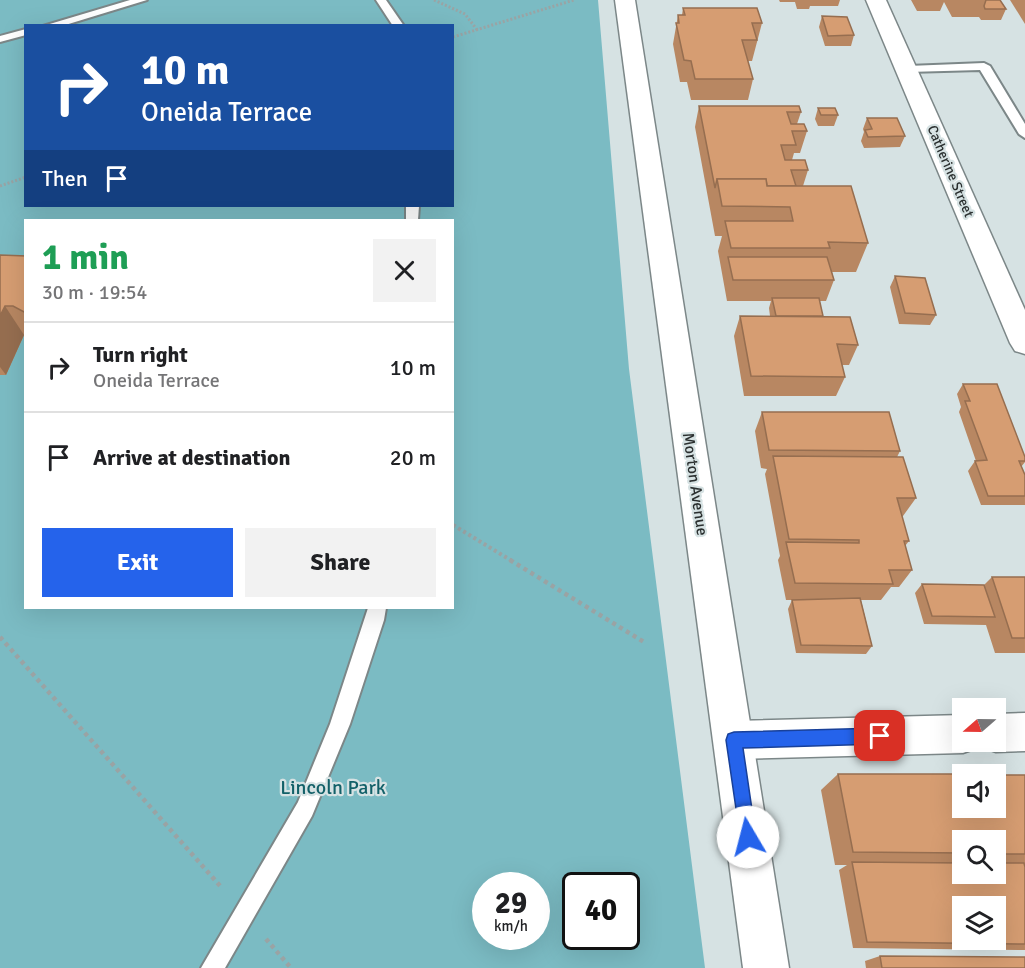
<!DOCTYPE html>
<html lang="en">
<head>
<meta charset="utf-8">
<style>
	:root { --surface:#fff; --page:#f2f2f2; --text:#202124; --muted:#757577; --line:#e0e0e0; --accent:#2563eb }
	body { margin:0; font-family:Signika,sans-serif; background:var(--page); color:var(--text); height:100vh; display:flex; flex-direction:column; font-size:22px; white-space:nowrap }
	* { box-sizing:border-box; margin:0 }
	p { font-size:20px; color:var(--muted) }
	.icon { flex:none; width:33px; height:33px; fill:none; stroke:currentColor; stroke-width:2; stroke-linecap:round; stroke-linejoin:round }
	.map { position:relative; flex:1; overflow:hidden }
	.drawer { position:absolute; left:24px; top:219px; width:430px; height:390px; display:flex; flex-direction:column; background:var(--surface); border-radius:0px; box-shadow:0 6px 24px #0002 }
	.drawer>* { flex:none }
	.guide { position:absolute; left:24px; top:24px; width:430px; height:183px; border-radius:0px; box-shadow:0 6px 24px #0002; background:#1a4fa0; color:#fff; overflow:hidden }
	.needle { width:39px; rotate:250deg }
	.controls { position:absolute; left:952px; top:698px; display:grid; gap:12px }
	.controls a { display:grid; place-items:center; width:54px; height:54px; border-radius:0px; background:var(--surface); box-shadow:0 6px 24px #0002; font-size:30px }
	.speed { position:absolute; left:472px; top:872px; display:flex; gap:12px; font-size:30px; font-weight:700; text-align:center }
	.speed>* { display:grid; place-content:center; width:78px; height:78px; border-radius:50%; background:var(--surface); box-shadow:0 6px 24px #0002; line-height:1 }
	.speed small { font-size:15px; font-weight:400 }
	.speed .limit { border:3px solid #111; border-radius:9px; background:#fff; color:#111 }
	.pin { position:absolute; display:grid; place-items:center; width:51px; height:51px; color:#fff; margin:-26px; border-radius:12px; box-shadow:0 3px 9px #0006 }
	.me { position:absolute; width:66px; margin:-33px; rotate:352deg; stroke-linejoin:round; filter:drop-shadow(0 0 4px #0008) }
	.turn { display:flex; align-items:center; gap:21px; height:126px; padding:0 18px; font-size:27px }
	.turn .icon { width:78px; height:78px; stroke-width:2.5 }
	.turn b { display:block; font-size:42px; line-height:51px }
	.then { display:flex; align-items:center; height:57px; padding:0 18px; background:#0003; gap:12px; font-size:22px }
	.round { display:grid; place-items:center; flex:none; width:63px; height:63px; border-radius:0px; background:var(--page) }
	.overview { display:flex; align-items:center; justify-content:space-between; height:102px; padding:0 18px }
	h1 { font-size:36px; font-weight:700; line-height:45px; color:#1e9e55 }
	.cta { display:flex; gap:12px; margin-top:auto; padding:12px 18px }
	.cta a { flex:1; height:69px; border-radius:0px; background:var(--accent); color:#fff; font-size:24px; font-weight:700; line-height:69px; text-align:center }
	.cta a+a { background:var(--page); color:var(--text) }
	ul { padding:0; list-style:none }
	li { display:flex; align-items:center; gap:18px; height:90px; padding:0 18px; border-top:2px solid var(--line) }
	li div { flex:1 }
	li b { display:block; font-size:22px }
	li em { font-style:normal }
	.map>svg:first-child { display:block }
	.green { fill:#7bbbc3; fill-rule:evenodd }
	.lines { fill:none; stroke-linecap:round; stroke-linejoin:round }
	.lane-casing { stroke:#7c8788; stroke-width:4 }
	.street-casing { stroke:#7c8788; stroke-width:3 }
	.secondary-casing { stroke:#7c8788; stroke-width:3 }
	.path-far2 { stroke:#9aa3a4; stroke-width:3; stroke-dasharray:2 2; stroke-linecap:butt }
	.path-far1 { stroke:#9aa3a4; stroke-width:4; stroke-dasharray:3 3; stroke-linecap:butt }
	.path { stroke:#9aa3a4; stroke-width:4.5; stroke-dasharray:4 4; stroke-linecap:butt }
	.lane { fill:#fff; fill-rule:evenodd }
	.street { fill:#fff; fill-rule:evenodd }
	.secondary { fill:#fff; fill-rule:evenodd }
	.wall { fill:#b88762; fill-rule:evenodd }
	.shaded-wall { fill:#966e50 }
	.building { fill:#d69d72; stroke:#966e50; stroke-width:1.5; fill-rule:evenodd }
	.route { fill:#2563eb; stroke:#184099; stroke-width:1.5 }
	.labels { text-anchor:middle; stroke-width:4.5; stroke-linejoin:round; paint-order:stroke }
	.far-street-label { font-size:14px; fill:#2b3030; stroke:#d6e2e3 }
	.street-label { font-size:16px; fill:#2b3030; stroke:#d6e2e3 }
	.near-park-label { font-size:20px; fill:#126068; stroke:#d6e2e3 }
</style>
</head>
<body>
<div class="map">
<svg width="1025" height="968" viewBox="0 0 1025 968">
	<rect width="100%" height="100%" fill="#d6e2e3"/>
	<path class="green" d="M0 0H598L629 369 705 968H0ZM26 26H453V206H26ZM26 220H453V608H26ZM486 885H537V936H486ZM576 885H627V936H576Z"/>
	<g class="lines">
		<defs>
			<g id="lane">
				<polygon points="130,0 147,0 62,26 43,26"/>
				<polygon points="376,0 386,0 404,26 393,26"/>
				<polygon points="26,29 26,35 0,42 0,36"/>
				<polygon points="984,63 990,66 1025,124 1025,138 1019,134 980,70 908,72 902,69 908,66"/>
				<polygon points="406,206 419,206 418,220 406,220"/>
				<polygon points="368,608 386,608 384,620 350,724 312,816 225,968 201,968 298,802 330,724"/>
			</g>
			<g id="street">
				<polygon points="866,0 886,0 1025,310 1025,354 1015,351 1010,343"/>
				<polygon points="1025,713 1025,751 996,752 982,747 980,741 996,741 996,714"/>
				<polygon points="963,715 963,741 980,741 977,748 963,753 734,759 720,754 714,740 720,726 734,721"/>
			</g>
			<polygon id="secondary" points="615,0 635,0 789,968 743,968"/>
		</defs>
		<use href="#lane" class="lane-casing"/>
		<use href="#street" class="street-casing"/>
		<use href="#secondary" class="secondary-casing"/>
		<g class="path-far2">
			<polyline points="434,0 465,14 478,31"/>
			<polyline points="453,37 574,0"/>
			<polyline points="0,186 26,177"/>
		</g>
		<polyline class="path-far1" points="453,525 512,561"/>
		<g class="path">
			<polyline points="510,560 644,642"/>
			<polyline points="0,637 222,888"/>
			<polyline points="266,939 291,968"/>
		</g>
		<use href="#lane" class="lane"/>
		<use href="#street" class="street"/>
		<use href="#secondary" class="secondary"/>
	</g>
	<g class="wall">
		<polygon points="779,0 840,0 838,6 810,6 809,9 797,9 795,2 780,2"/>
		<polygon points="911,0 1000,0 1006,9 1001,20 981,20 979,17 952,17 944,2 940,11 917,11"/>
		<polygon points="1010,0 1025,0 1025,24"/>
		<polygon points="683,8 762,23 752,61 748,61 753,79 748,100 691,100 687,82 680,82 673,44 678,15 682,15"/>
		<polygon points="822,16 854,35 851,46 825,46 819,27"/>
		<polygon points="699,106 801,112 797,124 807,131 800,153 794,153 792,160 808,170 803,186 868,243 856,272 832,272 834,280 826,301 819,301 823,316 858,345 849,365 842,365 845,377 836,396 744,396 734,336 740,316 770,316 769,308 771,301 727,301 718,251 722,236 715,236 695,127"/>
		<polygon points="818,108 838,115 834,126 818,126 815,119"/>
		<polygon points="867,118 905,136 900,147 864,148 861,141 864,132 863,129"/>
		<polygon points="0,255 26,256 26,335 24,335 6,375 0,375"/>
		<polygon points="895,276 936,315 930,325 899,324 890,287"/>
		<polygon points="963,384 1025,457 1025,462 1021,467 1025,475 1025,505 981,505 968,471 975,461 976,461 959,412 961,407 957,394"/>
		<polygon points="762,412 900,451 897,457 916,498 903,516 902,516 909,541 905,546 912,570 899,587 891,587 881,600 861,600 872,646 866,654 796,653 788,609 792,600 814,600 786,600 778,560 780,556 765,474 767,469 761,468 755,431"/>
		<polygon points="992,577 1025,577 1025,653 995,653 986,625 924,624 915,593 922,584 984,585"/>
		<path d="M838 774 1025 775V950L853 948 839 870 847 865H835L821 790ZM963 840H996V873H963Z"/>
		<polygon points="880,956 1025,968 866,968 865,961"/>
	</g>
	<polygon class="shaded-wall" points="5,306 24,335 6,375 0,367 0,316"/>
	<g class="building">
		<polygon points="986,0 1000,0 1006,9 985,9 984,6"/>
		<polygon points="683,8 757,8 762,23 752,23 757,40 742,40 753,79 695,79 691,61 684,60 676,23 679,23 678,15 685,15"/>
		<polygon points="822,16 847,17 854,35 828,36"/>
		<polygon points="699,106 799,106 801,112 787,112 791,124 804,124 807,131 792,131 796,145 781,145 785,160 805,160 808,170 791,170 796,186 767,186 766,179 717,179 715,188"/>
		<polygon points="818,108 835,108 838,115 821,115"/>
		<polygon points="867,118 897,118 905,136 868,137 865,130 872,129"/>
		<polygon points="717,179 766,179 767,186 851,186 868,243 828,242 830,248 731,248 725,221 793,221 790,207 722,206"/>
		<polygon points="0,255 26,256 26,313 13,306 5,306 0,316"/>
		<polygon points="728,257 827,257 834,280 733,280"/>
		<polygon points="895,276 925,278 936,315 905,313"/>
		<polygon points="772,298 819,298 823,316 776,316"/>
		<polygon points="740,316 850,317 858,345 837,344 845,377 751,376"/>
		<polygon points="963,384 997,384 1025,457 1025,461 1019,461 1025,475 1025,496 988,496 975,461 987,460 965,401 970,401"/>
		<polygon points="762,412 889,412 900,451 769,450"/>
		<polygon points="773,456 903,457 916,498 897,498 909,541 904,541 912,570 889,570 893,584 795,583 786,542 859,543 859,540 789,539"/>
		<polygon points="992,577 1025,577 1025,638 1012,638"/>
		<polygon points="922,584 984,585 995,617 932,616"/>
		<polygon points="860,598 872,646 801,645 792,600"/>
		<polygon points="838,774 963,774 963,807 996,807 996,775 1025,775 1025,854 996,854 996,840 963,840 963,853 853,852"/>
		<path d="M852 862 963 863V873H996V863H1024L1025 867V944L867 942ZM963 906H996V939H963Z"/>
		<polygon points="880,956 1025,957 1025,968 882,968"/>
	</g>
	<polygon class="route" points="880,728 886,730 888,736 886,742 880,744 743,748 756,837 754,843 748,846 741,843 726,740 728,734 734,732"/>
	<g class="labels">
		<g class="far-street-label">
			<text transform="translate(951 171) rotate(67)" y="5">Catherine Street</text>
		</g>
		<g class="street-label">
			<text transform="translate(696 484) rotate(82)" y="6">Morton Avenue</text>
		</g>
		<g class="near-park-label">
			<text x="333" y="794">Lincoln Park</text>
		</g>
	</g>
</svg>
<div class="controls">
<a><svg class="needle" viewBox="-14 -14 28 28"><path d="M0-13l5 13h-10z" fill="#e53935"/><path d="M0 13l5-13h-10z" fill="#757577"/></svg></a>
<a><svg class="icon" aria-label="sound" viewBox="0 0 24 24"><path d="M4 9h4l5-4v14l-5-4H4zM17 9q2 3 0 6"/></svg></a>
<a><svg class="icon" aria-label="search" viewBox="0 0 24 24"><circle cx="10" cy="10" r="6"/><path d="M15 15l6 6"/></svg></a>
<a><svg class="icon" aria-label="layers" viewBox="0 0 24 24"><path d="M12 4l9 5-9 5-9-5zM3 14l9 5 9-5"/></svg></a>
</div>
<div class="speed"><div>29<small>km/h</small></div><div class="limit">40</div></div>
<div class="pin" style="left:880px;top:736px;background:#d93025"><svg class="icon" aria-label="arrive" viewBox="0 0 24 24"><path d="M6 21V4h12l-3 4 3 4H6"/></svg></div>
<svg class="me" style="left:748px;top:837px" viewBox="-20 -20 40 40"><circle r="19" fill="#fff"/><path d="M0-13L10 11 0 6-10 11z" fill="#2563eb"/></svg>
<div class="guide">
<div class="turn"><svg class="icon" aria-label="right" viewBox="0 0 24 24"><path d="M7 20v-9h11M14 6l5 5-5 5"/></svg><div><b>10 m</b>Oneida Terrace</div></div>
<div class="then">Then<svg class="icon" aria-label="arrive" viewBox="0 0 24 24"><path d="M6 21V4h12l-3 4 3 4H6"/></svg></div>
</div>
<section class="drawer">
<div class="overview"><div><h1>1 min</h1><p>30 m · 19:54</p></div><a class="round"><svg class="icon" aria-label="close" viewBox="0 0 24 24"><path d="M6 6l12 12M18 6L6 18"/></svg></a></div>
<ul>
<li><svg class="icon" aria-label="right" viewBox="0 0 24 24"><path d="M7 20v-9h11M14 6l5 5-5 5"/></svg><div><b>Turn right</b><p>Oneida Terrace</p></div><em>10 m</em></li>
<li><svg class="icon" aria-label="arrive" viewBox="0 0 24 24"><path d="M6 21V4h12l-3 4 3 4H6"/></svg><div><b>Arrive at destination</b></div><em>20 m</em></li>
</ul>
<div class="cta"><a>Exit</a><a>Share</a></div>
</section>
</div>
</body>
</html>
